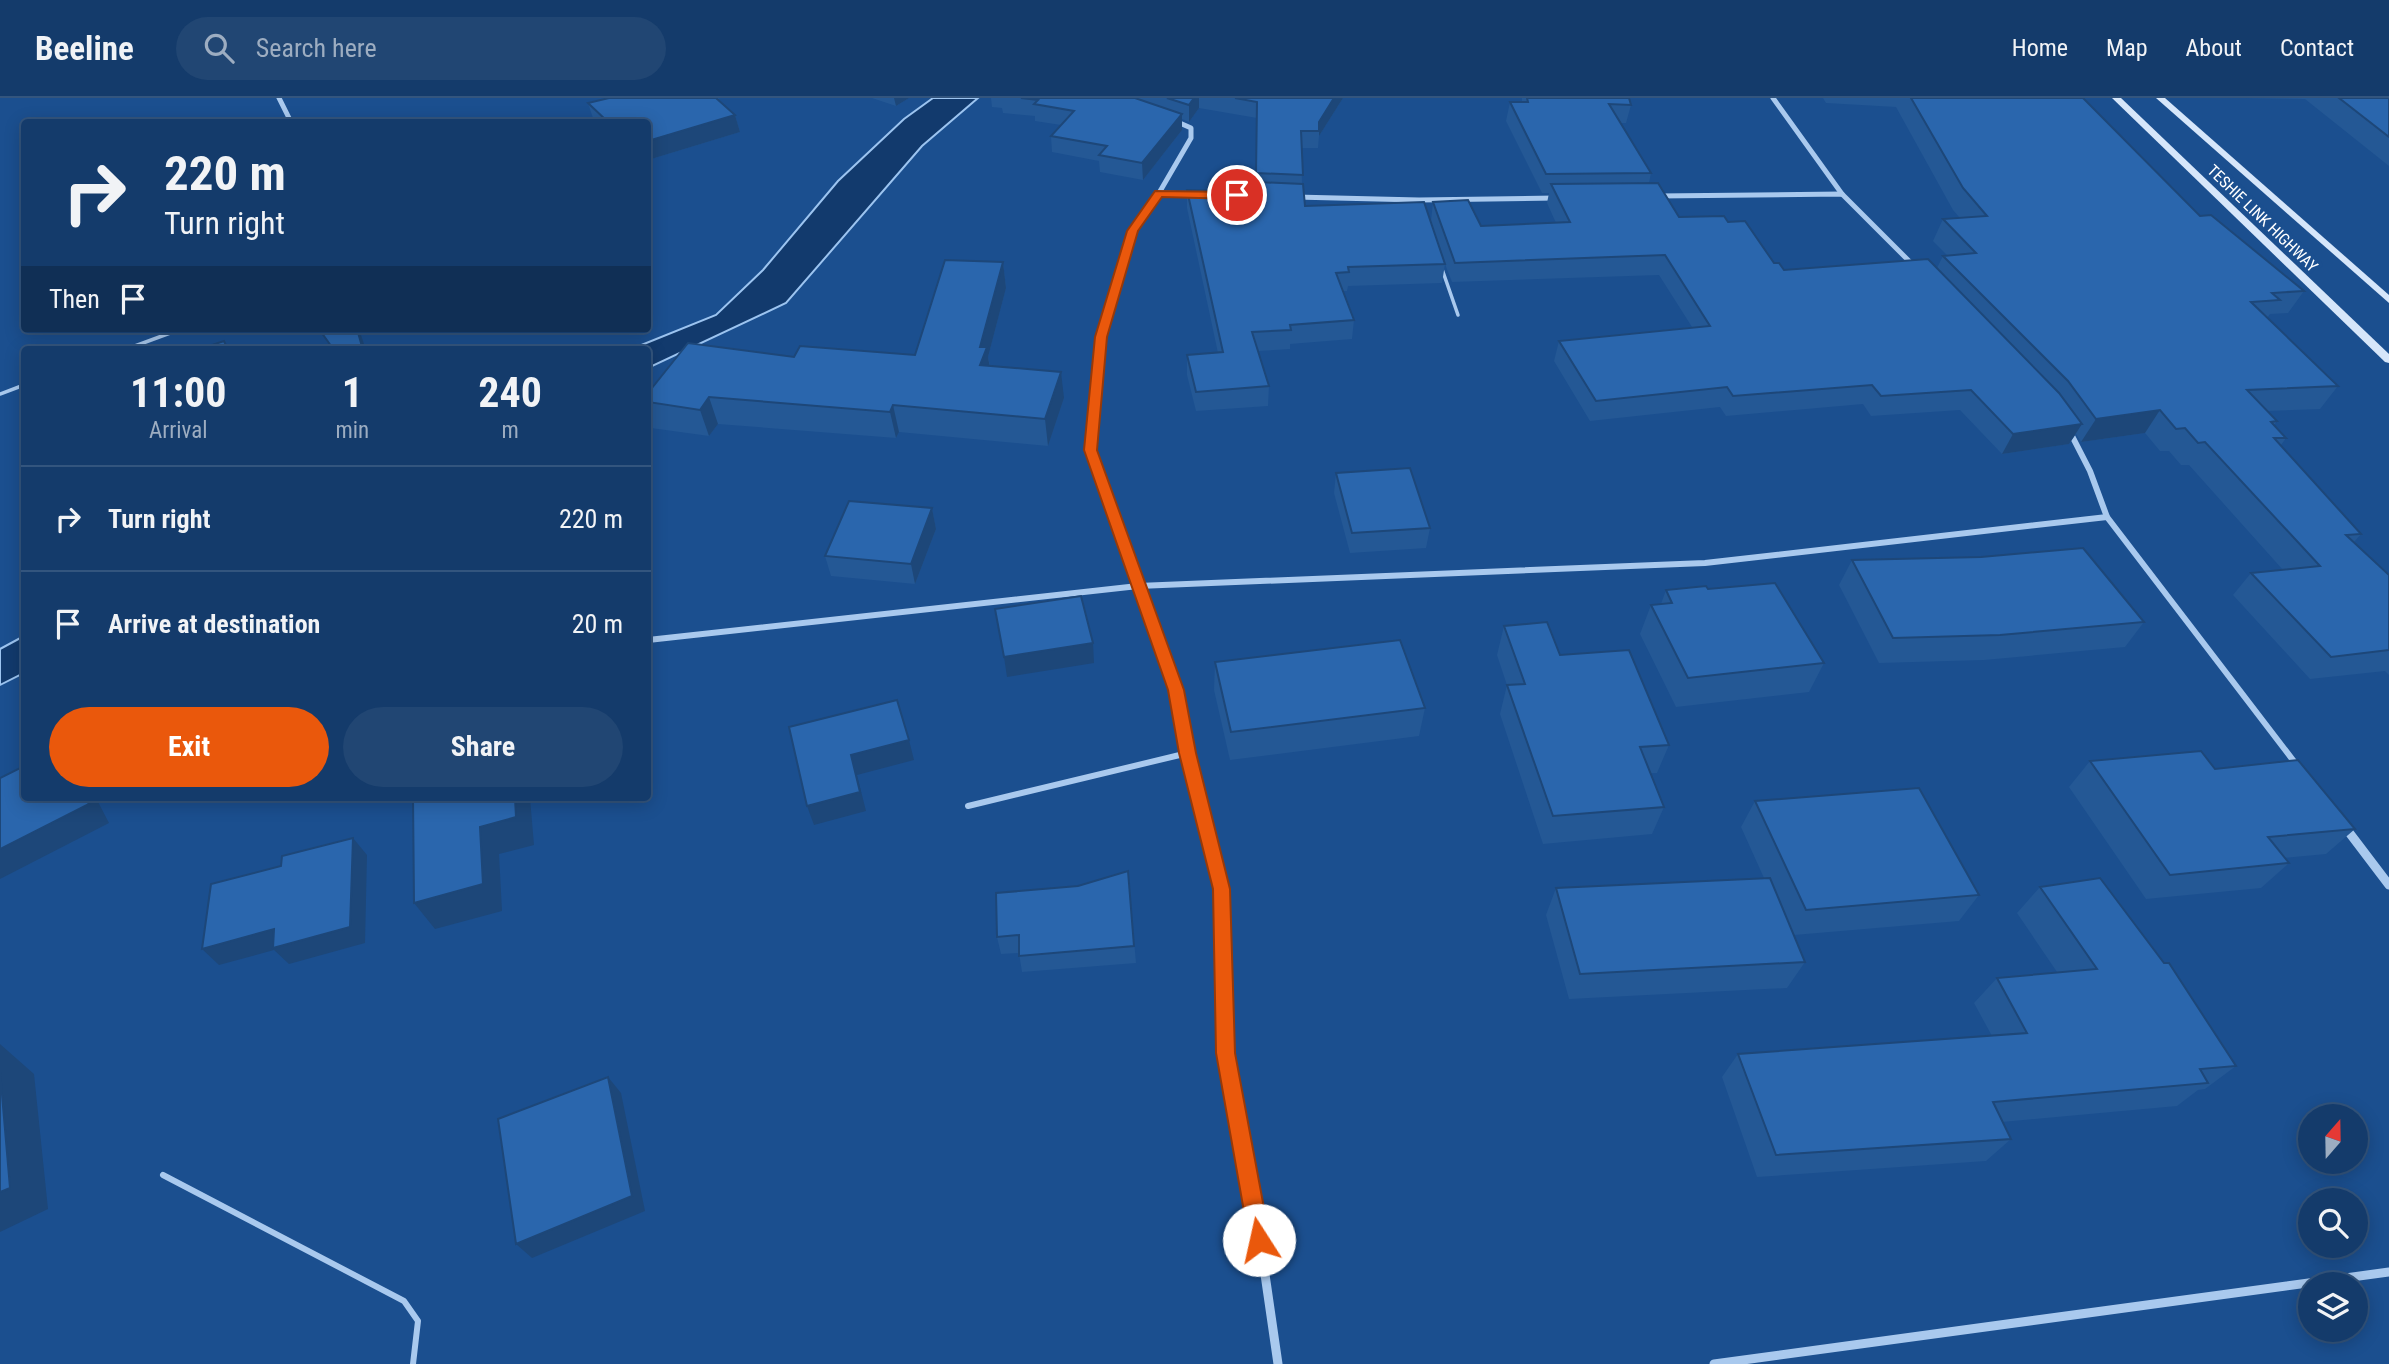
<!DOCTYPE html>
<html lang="en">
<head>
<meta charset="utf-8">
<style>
	:root { --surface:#143b6b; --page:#214673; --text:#f1f3f6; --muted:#9dadc1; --line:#33557e; --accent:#ea580c }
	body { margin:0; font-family:"Roboto Condensed",sans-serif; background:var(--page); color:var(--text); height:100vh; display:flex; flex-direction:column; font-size:26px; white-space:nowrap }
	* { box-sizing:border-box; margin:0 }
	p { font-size:23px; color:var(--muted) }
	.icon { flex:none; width:38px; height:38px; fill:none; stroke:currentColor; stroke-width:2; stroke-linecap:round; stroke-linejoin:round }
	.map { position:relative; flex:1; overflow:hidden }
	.panel { position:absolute; left:21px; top:248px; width:630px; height:455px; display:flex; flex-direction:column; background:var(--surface); border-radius:7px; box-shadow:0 4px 18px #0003,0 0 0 2px var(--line) }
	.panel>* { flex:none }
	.hud { position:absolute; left:21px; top:21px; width:630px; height:214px; border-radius:7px; box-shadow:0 4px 18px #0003,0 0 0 2px var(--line); background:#143b6b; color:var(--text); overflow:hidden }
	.needle { width:46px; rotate:20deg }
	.fabs { position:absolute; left:2298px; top:1006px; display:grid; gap:14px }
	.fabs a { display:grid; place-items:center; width:70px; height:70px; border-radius:50%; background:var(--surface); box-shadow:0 4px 18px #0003,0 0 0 2px var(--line); font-size:35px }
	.pin { position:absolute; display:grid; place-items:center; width:60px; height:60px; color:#fff; margin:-30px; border:4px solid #fff; border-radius:50%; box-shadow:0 2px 7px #0007 }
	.me { position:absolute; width:77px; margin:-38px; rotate:350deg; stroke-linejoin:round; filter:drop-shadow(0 0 5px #0008) }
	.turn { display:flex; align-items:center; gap:24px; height:147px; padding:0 28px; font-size:32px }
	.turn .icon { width:91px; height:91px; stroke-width:2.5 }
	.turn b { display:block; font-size:49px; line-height:60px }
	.then { display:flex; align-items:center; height:66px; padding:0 28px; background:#0003; gap:14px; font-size:26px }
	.eta { display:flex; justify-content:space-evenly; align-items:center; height:119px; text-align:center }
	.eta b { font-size:42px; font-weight:700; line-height:49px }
	.button { display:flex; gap:14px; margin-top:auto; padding:14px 28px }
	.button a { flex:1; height:80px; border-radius:42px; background:var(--accent); color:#fff; font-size:28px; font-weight:700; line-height:80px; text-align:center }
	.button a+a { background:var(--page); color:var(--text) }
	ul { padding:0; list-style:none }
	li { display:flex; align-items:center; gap:21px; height:105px; padding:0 28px; border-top:2px solid var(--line) }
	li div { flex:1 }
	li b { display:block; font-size:26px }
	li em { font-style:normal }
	header { display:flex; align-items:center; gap:42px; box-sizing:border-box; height:98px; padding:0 35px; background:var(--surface); border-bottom:2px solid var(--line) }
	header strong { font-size:33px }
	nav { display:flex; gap:38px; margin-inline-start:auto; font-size:24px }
	.search { width:490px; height:63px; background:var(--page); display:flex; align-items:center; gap:18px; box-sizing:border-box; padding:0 24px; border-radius:38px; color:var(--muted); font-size:26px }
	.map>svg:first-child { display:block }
	.water { fill:#123a6d; stroke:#9cc4f0; stroke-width:2 }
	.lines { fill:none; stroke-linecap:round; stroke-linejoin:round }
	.lane-far1 { stroke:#a9c9ee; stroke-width:3.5 }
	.lane { stroke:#a9c9ee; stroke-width:6 }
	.street-far2 { stroke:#a9c9ee; stroke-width:5 }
	.street-far1 { stroke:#a9c9ee; stroke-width:6 }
	.street { stroke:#a9c9ee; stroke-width:9 }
	.secondary { fill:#d6e6fa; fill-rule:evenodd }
	.wall { fill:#245895 }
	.shaded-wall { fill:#1d4779 }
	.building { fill:#2a66ad; stroke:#1d4779; stroke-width:2 }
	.route { fill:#ea580c; stroke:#983908; stroke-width:2 }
	.labels { text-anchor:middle; stroke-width:7; stroke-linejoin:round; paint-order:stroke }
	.far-street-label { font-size:16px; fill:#fff; stroke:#1b4f8f }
</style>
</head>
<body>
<header>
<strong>Beeline</strong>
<div class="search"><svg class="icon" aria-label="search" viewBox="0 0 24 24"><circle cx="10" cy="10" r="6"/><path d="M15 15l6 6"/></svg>Search here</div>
<nav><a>Home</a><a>Map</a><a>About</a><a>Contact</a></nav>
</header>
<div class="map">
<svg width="2389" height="1266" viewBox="0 0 2389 1266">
	<rect width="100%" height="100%" fill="#1b4f8f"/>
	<g class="water">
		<polygon points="933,0 978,0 922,48 786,205 648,270 648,252 629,252 716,217 763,172 838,83 904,21"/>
		<polygon points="24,538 24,575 0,587 0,551"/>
	</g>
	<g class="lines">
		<g class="lane-far1">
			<polyline points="1442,171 1458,217"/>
			<polyline points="124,252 181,231"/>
			<polyline points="0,296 24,287"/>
		</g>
		<polyline class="lane" points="163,1077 404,1203 418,1223 413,1266"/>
		<g class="street-far2">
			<polyline points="279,0 291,24"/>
			<polyline points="1773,0 1842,96"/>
			<polyline points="1159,95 1191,40 1191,30 1173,22"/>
			<polyline points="1658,98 1842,96 1914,168"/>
			<polyline points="1295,99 1419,102 1556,100"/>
			<polyline points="1094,311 1101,239 1119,171 1132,133 1159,95 1195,96"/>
		</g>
		<g class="street-far1">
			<polyline points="1094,309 1090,352 1176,592 1204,722"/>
			<polyline points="2069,332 2090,373 2107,419 2299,670"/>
			<polyline points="648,542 1138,488 1705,465 2107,419"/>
			<polyline points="968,708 1188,655"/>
		</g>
		<g class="street">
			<polyline points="1204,720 1221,791 1225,955 1260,1142 1278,1266"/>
			<polyline points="2345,729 2389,787"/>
			<polyline points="1714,1266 2389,1174"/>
		</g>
		<g class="secondary">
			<polygon points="2112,0 2121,0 2389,256 2389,265 2385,264"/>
			<polygon points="2156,0 2165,0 2389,197 2389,205"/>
		</g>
	</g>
	<g class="wall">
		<polygon points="609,0 720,0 717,1 735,17 740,34 648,62 648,24 596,24 594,23 588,5"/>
		<polygon points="872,0 909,0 896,8"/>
		<polygon points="991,0 1343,0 1319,38 1318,50 1301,50 1302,85 1305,108 1431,123 1433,104 1481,128 1556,125 1547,105 1549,95 1542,95 1506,23 1510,4 1522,4 1522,0 1629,0 1631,7 1626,25 1621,25 1651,75 1649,85 1679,119 1728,124 1774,165 1784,172 1937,170 1943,158 1947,157 1933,143 1943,121 1960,120 1953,112 1896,9 1826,5 1823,0 2083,0 2200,118 2304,193 2288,215 2270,216 2267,220 2338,288 2320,311 2267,313 2277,323 2274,327 2286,340 2281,347 2361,436 2354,444 2389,477 2389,577 2385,573 2310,581 2233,497 2251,475 2283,472 2189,367 2181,367 2169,353 2160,353 2145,335 2081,344 2076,336 2069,346 2002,356 1960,312 1871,318 1863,306 1726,318 1720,309 1590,323 1554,263 1559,243 1692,229 1659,177 1452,184 1445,166 1442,185 1348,188 1347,193 1343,193 1354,222 1352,241 1290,246 1290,251 1258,253 1269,288 1268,308 1196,313 1187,277 1187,257 1218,255 1187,110 1187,92 1256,94 1257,20 1199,10 1189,24 1182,21 1182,32 1143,82 1100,74 1099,63 1052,54 1051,38 1061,27 1035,23 1035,18 1003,15 1002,10 992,9"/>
		<polygon points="2244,0 2389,0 2389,68 2305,1"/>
		<polygon points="1003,164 1006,190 988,259 990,268 1064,300 1048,348 899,334 896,340 718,326 709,338 651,330 648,320 648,295 794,259 915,257"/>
		<polygon points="1336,375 1430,430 1426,450 1350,455 1334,395"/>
		<polygon points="932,410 936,431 915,486 831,478 825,458"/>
		<polygon points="1852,462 2144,524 2125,549 1984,562 1879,565 1839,487"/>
		<polygon points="1708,491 1824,565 1809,594 1676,609 1640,536 1651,507 1661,506 1666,492"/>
		<polygon points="1504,528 1560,557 1669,647 1657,675 1650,675 1664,709 1652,736 1543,746 1500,616 1507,587 1497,557"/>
		<polygon points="1215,564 1425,610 1419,638 1230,662 1214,592"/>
		<polygon points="2090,663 2215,671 2355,731 2326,756 2284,760 2289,765 2261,790 2146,801 2069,689"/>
		<polygon points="1755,703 1979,797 1959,823 1794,837 1805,864 1787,890 1569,901 1546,817 1556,790 1764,780 1741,729"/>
		<polygon points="1128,773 1136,865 1022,874 1019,855 1001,856 997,839 1078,788"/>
		<polygon points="2040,789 2236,968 2205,991 2198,992 2177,1008 2002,1024 2011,1041 1986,1063 1757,1079 1722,979 1738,956 1992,938 1974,905 1997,880 2057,874 2017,815"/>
	</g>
	<g class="shaded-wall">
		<polygon points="894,0 909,0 896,8"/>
		<polygon points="1194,0 1199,0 1199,10 1189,24 1189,7"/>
		<polygon points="1334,0 1343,0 1319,38 1319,24"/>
		<polygon points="1182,16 1182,32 1143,82 1142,65"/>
		<polygon points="735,17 740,34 648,62 648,43"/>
		<polygon points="1003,164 1006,190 988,259 991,276 980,267 980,249"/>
		<polygon points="357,231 359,231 366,252 363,252"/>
		<polygon points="1061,274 1064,300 1048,348 1045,321"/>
		<polygon points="709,299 718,326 709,338 700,312"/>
		<polygon points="893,307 899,334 896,340 890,314"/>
		<polygon points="2160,312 2145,335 2081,344 2096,321"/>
		<polygon points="2082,326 2069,346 2002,356 2013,336"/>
		<polygon points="932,410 936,431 915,486 911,466"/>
		<polygon points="1093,545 1094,565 1007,579 1004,559"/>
		<polygon points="909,642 914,662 857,677 866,713 814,727 807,708 851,657"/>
		<polygon points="86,700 96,700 109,725 0,781 0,751"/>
		<polygon points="515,700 530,700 534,747 499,756 502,813 435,831 414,805 480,729"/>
		<polygon points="353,740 367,757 365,845 289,866 274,852 219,867 202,851 274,831"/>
		<polygon points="0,946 34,976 48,1111 0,1134"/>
		<polygon points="608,979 621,995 645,1113 532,1160 516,1146"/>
	</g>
	<g class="building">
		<polygon points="609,0 716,0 735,17 648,43 648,24 608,24 588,5"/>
		<polygon points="1021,0 1135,0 1182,16 1142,65 1099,57 1107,48 1051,38 1074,13 1034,6 1038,2"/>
		<polygon points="1167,0 1194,0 1189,7"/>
		<polygon points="1235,0 1334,0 1319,24 1319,33 1301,33 1303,77 1256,75 1257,4"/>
		<polygon points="1527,0 1629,0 1631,7 1609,6 1651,75 1546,76 1510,4 1528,4"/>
		<polygon points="1911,0 2083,0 2200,118 2211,117 2304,193 2272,195 2280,202 2251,204 2338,288 2247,292 2277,323 2271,324 2286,340 2274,340 2361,436 2346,437 2389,477 2389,552 2331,559 2251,475 2320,468 2205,344 2198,345 2185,330 2176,331 2160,312 2096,321 2068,283 1943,158 1976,155 1943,121 1987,118 1963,90"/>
		<polygon points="2339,0 2389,0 2389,39"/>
		<polygon points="1256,84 1303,86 1305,108 1424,104 1445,166 1348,169 1349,174 1336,175 1354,222 1290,227 1291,232 1252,234 1269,288 1196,294 1187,257 1223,254 1187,92 1256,94"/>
		<polygon points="1658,85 1679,119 1724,118 1728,124 1745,123 1774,165 1779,165 1784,172 1928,161 2059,295 2082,326 2013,336 1971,292 1881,298 1872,287 1733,298 1727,289 1596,303 1559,243 1710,228 1665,157 1455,165 1433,104 1468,102 1481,128 1570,124 1551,86"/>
		<polygon points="945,162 1003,164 980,249 987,249 980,267 1061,274 1045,321 893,307 890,314 709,299 700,312 648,304 648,295 688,245 794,259 800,248 915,257"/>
		<polygon points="319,231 357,231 363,252 334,252"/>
		<polygon points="224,243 228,252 197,252"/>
		<polygon points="1410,370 1430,430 1352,435 1336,375"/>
		<polygon points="849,403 932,410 911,466 825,458"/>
		<polygon points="2083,450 2144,524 2000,537 1893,540 1852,462 1981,459"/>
		<polygon points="1775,485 1824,565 1688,580 1651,507 1672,505 1666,492 1706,488 1708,491"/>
		<polygon points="1081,498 1093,545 1004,559 995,511"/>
		<polygon points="1547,524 1560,557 1629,552 1669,647 1640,649 1664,709 1553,718 1507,587 1525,586 1504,528"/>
		<polygon points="1400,542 1425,610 1231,634 1215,564"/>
		<polygon points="897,602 909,642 851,657 860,694 807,708 789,629"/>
		<polygon points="2201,653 2215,671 2298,662 2355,731 2268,739 2289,765 2170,777 2090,663"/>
		<polygon points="24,668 24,700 86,700 89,706 0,751 0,680"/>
		<polygon points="1919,690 1979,797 1806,812 1755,703"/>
		<polygon points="413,700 515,700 516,719 480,729 483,786 414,805"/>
		<polygon points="353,740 350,829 273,850 274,831 202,851 211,786 281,768 282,758"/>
		<polygon points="1128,773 1134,848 1019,858 1019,837 997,839 996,795 1078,788"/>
		<polygon points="1770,780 1805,864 1580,876 1556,790"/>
		<polygon points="2100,780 2164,865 2169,865 2236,968 2200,971 2208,985 1993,1004 2011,1041 1776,1057 1738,956 2027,935 1997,880 2097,871 2040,789"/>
		<polygon points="0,973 10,1090 0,1094"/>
		<polygon points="608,979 632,1098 516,1146 498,1021"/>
	</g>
	<polygon class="route" points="1155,93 1237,94 1242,97 1237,101 1162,99 1138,133 1107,239 1097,352 1184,592 1196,655 1230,791 1235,955 1270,1142 1267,1149 1259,1152 1252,1149 1249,1142 1216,955 1213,791 1179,655 1168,592 1084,352 1095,239 1127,133"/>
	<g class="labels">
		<g class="far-street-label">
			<text transform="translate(2263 120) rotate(44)" y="6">TESHIE LINK HIGHWAY</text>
		</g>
	</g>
</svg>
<div class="fabs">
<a><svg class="needle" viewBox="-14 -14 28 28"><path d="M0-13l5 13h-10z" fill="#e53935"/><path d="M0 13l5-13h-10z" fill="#9dadc1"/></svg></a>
<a><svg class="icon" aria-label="search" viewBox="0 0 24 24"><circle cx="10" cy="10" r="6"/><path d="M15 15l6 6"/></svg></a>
<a><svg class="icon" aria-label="layers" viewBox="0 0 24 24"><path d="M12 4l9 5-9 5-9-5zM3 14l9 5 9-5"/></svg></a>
</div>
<div class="pin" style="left:1237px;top:97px;background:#d93025"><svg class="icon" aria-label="arrive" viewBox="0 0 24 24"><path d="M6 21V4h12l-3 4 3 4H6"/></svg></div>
<svg class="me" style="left:1259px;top:1142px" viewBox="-20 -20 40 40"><circle r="19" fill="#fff"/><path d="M0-13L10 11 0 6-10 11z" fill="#ea580c"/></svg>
<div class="hud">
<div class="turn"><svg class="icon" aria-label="right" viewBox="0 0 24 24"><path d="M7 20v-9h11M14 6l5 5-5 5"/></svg><div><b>220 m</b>Turn right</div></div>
<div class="then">Then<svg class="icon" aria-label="arrive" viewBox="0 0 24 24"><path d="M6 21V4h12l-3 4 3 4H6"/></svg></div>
</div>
<section class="panel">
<div class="eta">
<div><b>11:00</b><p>Arrival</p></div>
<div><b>1</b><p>min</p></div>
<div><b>240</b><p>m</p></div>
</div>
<ul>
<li><svg class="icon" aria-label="right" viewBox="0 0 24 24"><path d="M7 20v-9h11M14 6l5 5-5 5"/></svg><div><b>Turn right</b></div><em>220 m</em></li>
<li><svg class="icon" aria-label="arrive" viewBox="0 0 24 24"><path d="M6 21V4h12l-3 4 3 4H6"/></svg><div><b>Arrive at destination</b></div><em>20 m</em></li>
</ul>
<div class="button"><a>Exit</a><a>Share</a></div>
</section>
</div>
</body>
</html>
